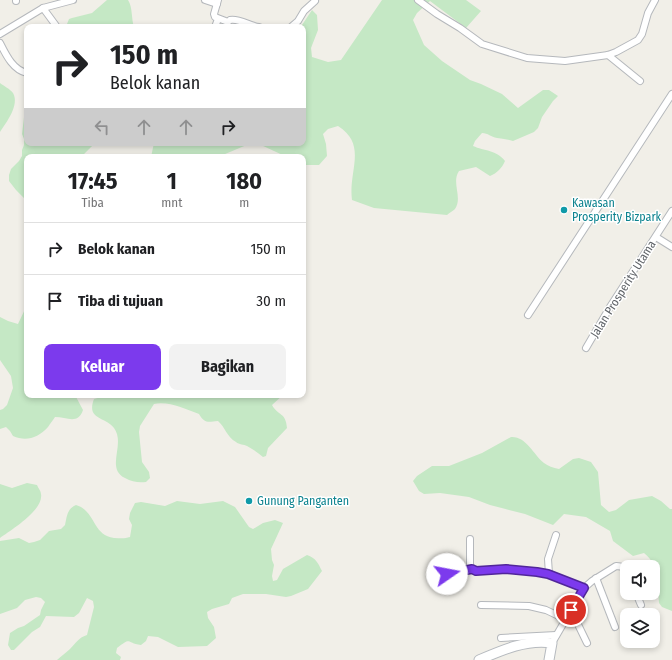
<!DOCTYPE html>
<html lang="id">
<head>
<meta charset="utf-8">
<style>
	:root { --surface:#fff; --page:#f2f2f2; --text:#202124; --muted:#757577; --line:#e0e0e0; --accent:#7c3aed }
	body { margin:0; font-family:"Fira Sans Condensed",sans-serif; background:var(--page); color:var(--text); height:100vh; display:flex; flex-direction:column; font-size:15px; white-space:nowrap }
	* { box-sizing:border-box; margin:0 }
	p { font-size:13px; color:var(--muted) }
	.icon { flex:none; width:22px; height:22px; fill:none; stroke:currentColor; stroke-width:2; stroke-linecap:round; stroke-linejoin:round }
	.map { position:relative; flex:1; overflow:hidden }
	.details { position:absolute; left:24px; top:154px; width:282px; height:244px; display:flex; flex-direction:column; background:var(--surface); border-radius:8px; box-shadow:0 2px 6px #0003 }
	.details>* { flex:none }
	.top-card { position:absolute; left:24px; top:24px; width:282px; height:122px; border-radius:8px; box-shadow:0 2px 6px #0003; background:#fff; color:var(--text); overflow:hidden }
	.buttons { position:absolute; left:620px; top:560px; display:grid; gap:8px }
	.buttons a { display:grid; place-items:center; width:40px; height:40px; border-radius:8px; background:var(--surface); box-shadow:0 2px 6px #0003; font-size:20px }
	.pin { position:absolute; display:grid; place-items:center; width:34px; height:34px; color:#fff; margin:-17px; border:2px solid #fff; border-radius:50%; box-shadow:0 1px 4px #0007 }
	.me { position:absolute; width:44px; margin:-22px; rotate:78deg; stroke-linejoin:round; filter:drop-shadow(0 0 3px #0008) }
	.turn { display:flex; align-items:center; gap:14px; height:84px; padding:0 20px; font-size:18px }
	.turn .icon { width:52px; height:52px; stroke-width:2.5 }
	.turn b { display:block; font-size:28px; line-height:34px }
	.lanes { display:flex; align-items:center; height:38px; padding:0 20px; background:#0003; justify-content:center; gap:20px; direction:ltr }
	.lanes .off { opacity:.35 }
	.eta { display:flex; justify-content:space-evenly; align-items:center; height:68px; text-align:center }
	.eta b { font-size:24px; font-weight:700; line-height:28px }
	.action { display:flex; gap:8px; margin-top:auto; padding:8px 20px }
	.action a { flex:1; height:46px; border-radius:8px; background:var(--accent); color:#fff; font-size:16px; font-weight:700; line-height:46px; text-align:center }
	.action a+a { background:var(--page); color:var(--text) }
	ul { padding:0; list-style:none }
	li { display:flex; align-items:center; gap:12px; height:52px; padding:0 20px; border-top:1px solid var(--line) }
	li div { flex:1 }
	li b { display:block; font-size:15px }
	li em { font-style:normal }
	.map>svg:first-child { display:block }
	.green { fill:#c5e8c5 }
	.lines { fill:none; stroke-linecap:round; stroke-linejoin:round }
	.street-casing { stroke:#b5b8bc; stroke-width:8 }
	.secondary-casing { stroke:#b6babf; stroke-width:11 }
	.street { stroke:#fff; stroke-width:6 }
	.secondary { stroke:#fff; stroke-width:9 }
	.route-casing { stroke:#51269a; stroke-width:10 }
	.route { stroke:#7c3aed; stroke-width:7 }
	.culture-dot { fill:#0f9aa8; stroke:#fff; stroke-width:1.5 }
	.labels { text-anchor:middle; stroke-width:3; stroke-linejoin:round; paint-order:stroke }
	.culture-label { font-size:12px; fill:#0d838f; stroke:#fff; text-anchor:start }
	.street-label { font-size:12px; fill:#5f6368; stroke:#fff }
</style>
</head>
<body>
<div class="map">
<svg width="672" height="660" viewBox="0 0 672 660">
	<rect width="100%" height="100%" fill="#f1efe8"/>
	<g class="green">
		<path d="M107 0H128C133 8 131 18 134 27H69L67 24 69 19 72 18 92 13Z"/>
		<path d="M382 0H466L481 11 466 28 430 1 417 13 413 20 424 45 442 61 470 80 481 84 502 94 518 108 543 90H549L558 96 553 101 542 117 538 128 534 132 513 141C506 139 504 139 497 138 491 137 488 133 482 133L475 141 473 146C484 151 497 150 505 161 502 168 497 173 490 176L476 167 459 171C451 183 463 197 455 209 453 211 449 213 447 215L374 208 352 200C348 171 368 145 338 126L328 129 323 134 326 144 327 156 319 165H304L303 157H287L261 145 249 144 218 157H151L154 143H303V27H301L302 25 312 10 317 15 318 30 311 48 312 57 328 62 341 60Z"/>
		<path d="M0 83C4 86 10 89 13 93 20 105 6 123 0 132Z"/>
		<polygon points="26,101 27,101 27,143 95,143 81,157 27,157 27,201 16,190 9,181 9,175 11,169 19,161 22,156 22,150 24,145 24,139 22,134"/>
		<path d="M27 305V395H75L83 410C78 425 67 417 55 417 53 420 50 424 48 427 38 438 26 442 13 436L10 431 6 427 0 429V410L3 409 7 405 13 388 11 376 0 360V317L8 321 18 324Z"/>
		<path d="M108 395H283L272 405C278 416 286 412 287 428L268 448 266 456 263 457C258 453 253 449 247 446 244 444 239 445 236 442 227 437 225 427 218 421 208 422 205 424 199 414 185 409 169 401 154 404L140 426 139 432 142 462 149 472 150 478 146 482C139 483 132 482 125 478 105 468 126 444 114 428 105 416 86 420 94 399Z"/>
		<path d="M511 437C526 436 533 454 544 463 548 466 553 468 559 469L573 459 579 458 591 462 598 472 601 505 609 512 616 510 629 500 652 496 661 501 670 509H672V611L662 607 659 603C658 584 660 566 644 553L633 556 613 541 610 531 586 517 564 514 553 525 525 514 490 505 469 497 440 493 424 494 419 491 413 481 417 476 432 466H449L482 453Z"/>
		<path d="M27 483 37 485C38 488 41 491 41 494 44 510 11 530 0 538V484L12 488Z"/>
		<path d="M177 501 200 504 223 501 235 507 249 527 253 529 263 523 275 520 283 523 271 549 272 560 274 565 272 576 273 581 277 580 283 569 307 555C316 558 318 563 322 571L308 589 291 596 286 597 266 594H243L232 598 229 604 212 609 207 612 208 618 214 627 216 638 207 646 178 647 158 637 148 636 146 641 141 645C126 643 132 636 117 648L116 653 121 657 120 660H57C61 656 66 653 70 649 76 643 78 638 87 635L94 607 93 601 87 598 79 613 74 617 46 616 40 627 32 632 14 650H11L8 645 10 633 18 628 24 626 40 615 41 610 45 602 41 598 36 597 25 600 17 608 0 614V541L19 538 29 543 34 542 40 540 49 531 61 529 65 525C67 516 67 509 76 505 96 511 92 535 114 538 120 538 124 539 130 537L132 525 129 519 130 513 135 503 141 502 165 506Z"/>
	</g>
	<g class="lines">
		<defs>
			<g id="street">
				<polyline points="16,0 16,1"/>
				<polyline points="205,0 217,4"/>
				<path d="M218 0 214 14 215 17 228 22 230 20C239 18 250 26 259 27"/>
				<polyline points="418,0 437,14 460,28 482,44 527,58 565,61 608,55 616,52 638,40 642,34 648,13 655,0"/>
				<polyline points="43,8 57,27"/>
				<polyline points="215,27 218,19"/>
				<polyline points="291,27 298,21 304,11 315,1"/>
				<polyline points="0,34 43,8 73,0"/>
				<path d="M0 43C6 55 13 70 27 73"/>
				<polyline points="608,55 640,81"/>
				<polyline points="656,237 672,247"/>
				<polyline points="528,315 672,94"/>
				<polyline points="586,348 610,307 672,211"/>
				<polyline points="556,535 548,559 549,574 584,588"/>
				<polyline points="470,539 470,566 472,569 476,571 506,569 537,572 549,574"/>
				<polyline points="435,577 472,569"/>
				<polyline points="596,578 615,627"/>
				<polyline points="636,593 641,605"/>
				<polyline points="481,605 529,606 546,610 565,619"/>
				<polyline points="571,610 587,643"/>
				<polyline points="501,638 556,635"/>
				<polyline points="552,643 584,588 592,581 616,566 625,567 627,572"/>
			</g>
			<path id="secondary" d="M479 660C502 650 527 639 552 643L549 660"/>
		</defs>
		<use href="#street" class="street-casing"/>
		<use href="#secondary" class="secondary-casing"/>
		<use href="#street" class="street"/>
		<use href="#secondary" class="secondary"/>
	</g>
	<g class="lines">
		<defs>
			<polyline id="route" points="447,574 472,569 476,571 506,569 537,572 548,574 584,588 571,610"/>
		</defs>
		<use href="#route" class="route-casing"/>
		<use href="#route" class="route"/>
	</g>
	<g class="culture-dot">
		<circle cx="564" cy="210" r="4"/>
		<circle cx="249" cy="501" r="4"/>
	</g>
	<g class="labels">
		<g class="culture-label">
			<text x="572" y="207">Kawasan<tspan x="572" dy="14">Prosperity Bizpark</tspan></text>
			<text x="257" y="505">Gunung Panganten</text>
		</g>
		<g class="street-label">
			<text transform="translate(623 289) rotate(-58)" y="4">Jalan Prosperity Utama</text>
		</g>
	</g>
</svg>
<div class="buttons">
<a><svg class="icon" aria-label="sound" viewBox="0 0 24 24"><path d="M4 9h4l5-4v14l-5-4H4zM17 9q2 3 0 6"/></svg></a>
<a><svg class="icon" aria-label="layers" viewBox="0 0 24 24"><path d="M12 4l9 5-9 5-9-5zM3 14l9 5 9-5"/></svg></a>
</div>
<div class="pin" style="left:571px;top:610px;background:#d93025"><svg class="icon" aria-label="arrive" viewBox="0 0 24 24"><path d="M6 21V4h12l-3 4 3 4H6"/></svg></div>
<svg class="me" style="left:447px;top:574px" viewBox="-20 -20 40 40"><circle r="19" fill="#fff"/><path d="M0-13L10 11 0 6-10 11z" fill="#7c3aed"/></svg>
<div class="top-card">
<div class="turn"><svg class="icon" aria-label="right" viewBox="0 0 24 24"><path d="M7 20v-9h11M14 6l5 5-5 5"/></svg><div><b>150 m</b>Belok kanan</div></div>
<div class="lanes"><svg class="icon off" aria-label="left" viewBox="0 0 24 24"><path d="M17 20v-9H6M10 6l-5 5 5 5"/></svg><svg class="icon off" aria-label="ahead" viewBox="0 0 24 24"><path d="M12 20V5M6 11l6-6 6 6"/></svg><svg class="icon off" aria-label="ahead" viewBox="0 0 24 24"><path d="M12 20V5M6 11l6-6 6 6"/></svg><svg class="icon" aria-label="right" viewBox="0 0 24 24"><path d="M7 20v-9h11M14 6l5 5-5 5"/></svg></div>
</div>
<section class="details">
<div class="eta">
<div><b>17:45</b><p>Tiba</p></div>
<div><b>1</b><p>mnt</p></div>
<div><b>180</b><p>m</p></div>
</div>
<ul>
<li><svg class="icon" aria-label="right" viewBox="0 0 24 24"><path d="M7 20v-9h11M14 6l5 5-5 5"/></svg><div><b>Belok kanan</b></div><em>150 m</em></li>
<li><svg class="icon" aria-label="arrive" viewBox="0 0 24 24"><path d="M6 21V4h12l-3 4 3 4H6"/></svg><div><b>Tiba di tujuan</b></div><em>30 m</em></li>
</ul>
<div class="action"><a>Keluar</a><a>Bagikan</a></div>
</section>
</div>
</body>
</html>
